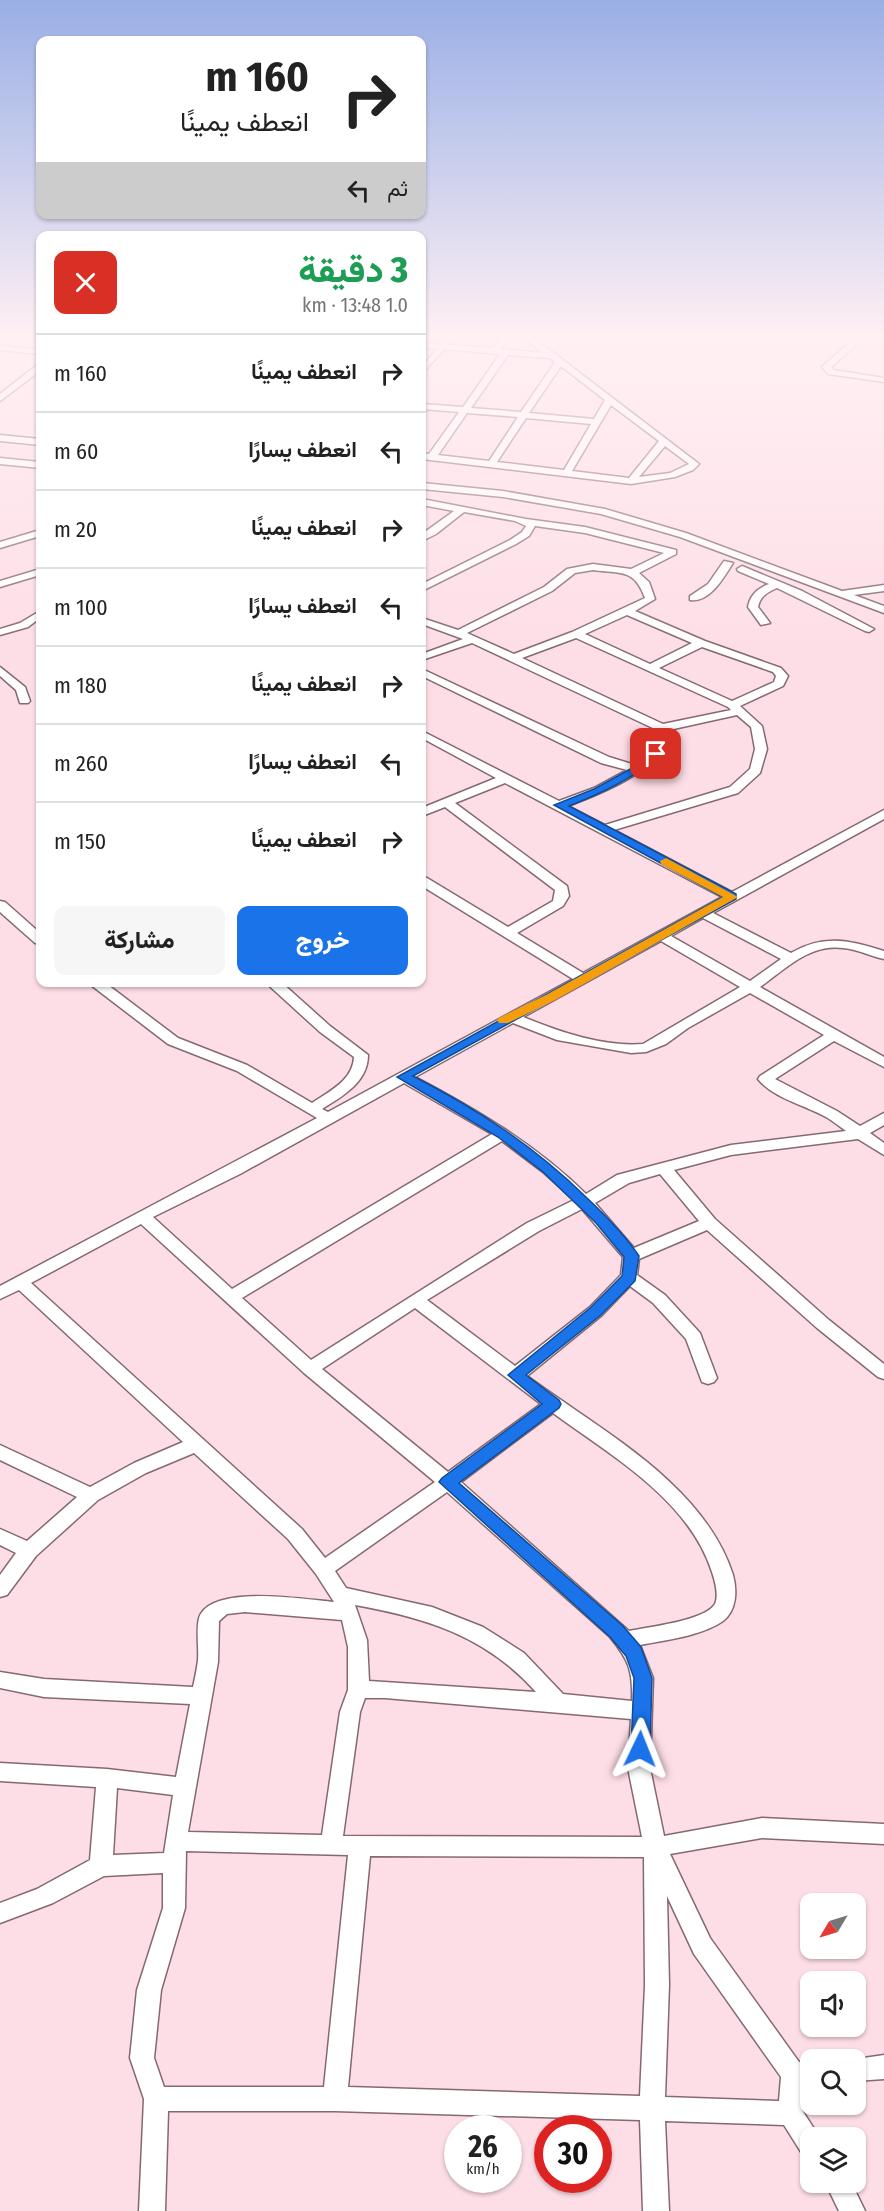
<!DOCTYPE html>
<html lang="ar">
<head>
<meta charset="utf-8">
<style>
	:root { --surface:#fff; --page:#f6f6f6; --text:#222; --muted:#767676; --line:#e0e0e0; --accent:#1a73e8 }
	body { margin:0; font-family:"Fira Sans Condensed",Vazirmatn,sans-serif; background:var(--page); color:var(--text); direction:rtl; height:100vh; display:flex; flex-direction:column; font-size:22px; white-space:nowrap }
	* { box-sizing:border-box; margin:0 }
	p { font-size:20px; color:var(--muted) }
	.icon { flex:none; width:33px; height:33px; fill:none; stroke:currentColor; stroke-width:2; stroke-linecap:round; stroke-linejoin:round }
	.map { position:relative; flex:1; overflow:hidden; direction:ltr }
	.side { position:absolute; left:36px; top:231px; width:390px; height:756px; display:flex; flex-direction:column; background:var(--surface); border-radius:12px; box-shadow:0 2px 4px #0004; direction:rtl }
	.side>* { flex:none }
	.guide { position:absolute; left:36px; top:36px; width:390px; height:183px; border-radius:12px; box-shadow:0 2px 4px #0004; direction:rtl; background:#fff; color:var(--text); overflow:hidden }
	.needle { width:39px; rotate:232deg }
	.fabs { position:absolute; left:800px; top:1893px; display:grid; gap:12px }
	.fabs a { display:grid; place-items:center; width:66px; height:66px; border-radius:12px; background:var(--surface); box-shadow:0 2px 4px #0004; font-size:30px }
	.speed { position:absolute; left:444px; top:2115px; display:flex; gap:12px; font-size:30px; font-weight:700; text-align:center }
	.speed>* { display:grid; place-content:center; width:78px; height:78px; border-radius:50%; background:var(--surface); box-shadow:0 2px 4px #0004; line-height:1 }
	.speed small { font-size:15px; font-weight:400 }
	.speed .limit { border:9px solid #d22; background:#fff; color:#111 }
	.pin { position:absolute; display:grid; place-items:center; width:51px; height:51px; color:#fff; margin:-26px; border-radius:12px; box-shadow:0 3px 9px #0006 }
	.me { position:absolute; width:66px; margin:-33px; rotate:2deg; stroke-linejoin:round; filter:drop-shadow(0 0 4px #0008) }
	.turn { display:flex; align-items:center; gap:21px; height:126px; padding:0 18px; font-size:27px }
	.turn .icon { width:78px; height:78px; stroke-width:2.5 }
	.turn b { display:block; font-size:42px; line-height:51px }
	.then { display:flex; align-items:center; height:57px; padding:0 18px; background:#0003; gap:12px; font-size:22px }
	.round { display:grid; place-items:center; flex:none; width:63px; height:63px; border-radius:12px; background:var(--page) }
	.summary { display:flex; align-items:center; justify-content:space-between; height:102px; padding:0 18px }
	h1 { font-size:36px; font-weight:800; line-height:45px; color:#1e9e55 }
	.action { display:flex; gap:12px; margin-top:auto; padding:12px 18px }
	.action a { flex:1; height:69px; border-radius:12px; background:var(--accent); color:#fff; font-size:24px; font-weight:800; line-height:69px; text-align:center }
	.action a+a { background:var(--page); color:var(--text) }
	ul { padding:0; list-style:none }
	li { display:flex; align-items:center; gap:18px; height:78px; padding:0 18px; border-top:2px solid var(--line) }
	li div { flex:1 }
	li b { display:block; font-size:22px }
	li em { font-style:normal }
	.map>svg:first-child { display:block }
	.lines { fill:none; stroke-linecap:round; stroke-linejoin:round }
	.street-casing { stroke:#856970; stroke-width:3 }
	.street { fill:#fff; fill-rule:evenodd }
	.route { fill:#1a73e8; stroke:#114b97; stroke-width:1.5 }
	.slow { fill:#f59e0b }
</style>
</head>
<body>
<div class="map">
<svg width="884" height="2211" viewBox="0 0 884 2211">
	<rect width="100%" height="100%" fill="#fedee6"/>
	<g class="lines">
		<defs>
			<g id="street">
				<path d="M502 338H511L501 349 543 353 525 338H534L699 464 693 470 675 477 631 484 422 459V453L429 454 459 412 422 409V404L463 407 500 354 444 349 422 374V367L437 349 422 347V343L440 344 446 340 450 342 448 345 493 348ZM508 355 550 358 555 362 521 412 471 408ZM561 366 605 400 594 419 529 413ZM611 405 659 441 629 478 572 471ZM467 413 518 417 489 461 438 455ZM526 418 591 424 564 470 497 462ZM665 446 689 464 670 473 639 477Z"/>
				<polygon points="855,338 864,338 831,367 834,370 884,378 884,382 828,374 822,367"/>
				<polygon points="0,346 40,350 40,354 0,350"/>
				<polygon points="37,365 40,365 40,371 0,401 0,394"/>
				<polygon points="0,435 40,439 40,445 0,441"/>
				<polygon points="0,458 40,462 40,468 0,464"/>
				<polygon points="422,483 503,491 605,509 686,533 842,591 884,585 884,591 854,595 884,606 884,613 680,537 601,514 503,497 422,489"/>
				<path d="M422 499 526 519 585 527 676 550V554L639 573 649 582 655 599 635 611 705 641 781 668 788 676 783 686 740 706 762 726 767 749 760 773 738 793 614 830 732 892 884 810V819L713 913 791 953C823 934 850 940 884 951V959C870 956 857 949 843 948 810 943 784 970 760 987L884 1057V1067L834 1041 775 1079 837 1111 860 1126 884 1113V1125L870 1133 884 1143V1155L858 1139 731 1155 674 1170 715 1219 829 1320 884 1364V1379L878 1377 817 1328 707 1230 639 1259 637 1275 665 1295 700 1333 717 1378 714 1382 708 1384 702 1382 686 1339 653 1303 630 1286 602 1315 527 1376C600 1430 704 1484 733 1575 737 1590 737 1610 723 1621 701 1636 666 1640 640 1645L653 1678 650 1768 664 1836 762 1818 884 1824V1844L762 1838 670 1854 710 1938 799 2062 810 2061V2085H804L802 2110 820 2138H810V2155L801 2152 784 2125 665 2121 669 2211H643L640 2120 335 2111H168L165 2211H139L144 2099 130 2058 137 1990 163 1908V1873L104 1876 53 1903 0 1923V1903L37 1889 90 1860 96 1787 0 1781V1763L107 1769 176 1777 190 1704 44 1697 0 1688V1672L44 1679 193 1687C195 1678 197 1669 198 1660 199 1647 196 1631 199 1618 210 1583 306 1600 334 1602L316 1574 288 1539 194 1453 146 1473 98 1500 36 1556 7 1595 0 1597V1575L16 1553 0 1545V1529L27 1541 77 1497 0 1460V1445L90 1487 134 1463 183 1442 19 1290 0 1299V1286L317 1118 237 1071 168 1044 87 982H104L178 1038 247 1065 312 1103C330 1091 353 1080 354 1057L320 1032 265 982H281L330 1026 368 1055C368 1082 343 1096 322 1109L328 1112 573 979 422 886V877L427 878 508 927 553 901 555 890 445 807 422 816V808L496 778 422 738V731L559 801 594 788 627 770 601 763 422 676V669L609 757 635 765 652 752 662 739 657 730 472 643 422 660V654L463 639 422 624V618L458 630 544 587 567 569 593 564 631 569 664 553 585 533 535 526 529 536 516 544 422 591V584L510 540 522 532 526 526 515 521 464 512 436 534 422 541V534L454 511 422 505ZM593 570C621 574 634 568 645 598L572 632 514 654 467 633 552 591 575 573ZM627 615 692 643 650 664 585 634ZM576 638 728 707 731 710 663 724 522 658ZM702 647 773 672 776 676 774 682 732 701 659 668ZM737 715 751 727 755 749 750 769 730 787 605 825 568 806C608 791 648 774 674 739L669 730ZM505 783 722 897 583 973 517 933 563 906 569 896 567 886 455 803ZM703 918 781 959 750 981 671 936ZM661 941 740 987 643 1044C603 1047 560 1032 523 1017ZM750 993 824 1035 760 1076 758 1079C773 1098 805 1105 826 1117 833 1121 839 1126 846 1131L731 1145 617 1175 586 1194C536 1145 476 1109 415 1077L513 1023 557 1040 631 1053 646 1052 666 1044 688 1028ZM404 1083 492 1134 232 1289 153 1217 240 1174ZM502 1141 543 1172 574 1200 527 1223 311 1360 242 1298ZM660 1174 699 1221 634 1248 595 1203 629 1183ZM582 1209 623 1257 621 1275 590 1307 515 1366 427 1300 539 1231ZM141 1224 304 1373 435 1482 325 1558 302 1529 31 1283ZM415 1308 541 1404 448 1472 322 1369ZM553 1413C612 1456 689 1500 712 1572 715 1581 719 1595 715 1604 705 1621 647 1627 629 1631L461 1482ZM447 1492 610 1637C629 1660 633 1671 632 1701L563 1694 524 1653 483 1627 432 1607 346 1588 335 1571ZM355 1605C427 1618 486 1636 536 1692L369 1681 367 1640ZM245 1612 342 1620 348 1647V1690L340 1712 322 1835 188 1832 218 1662 219 1621 227 1614ZM365 1698H385L631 1719 628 1768 642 1837 343 1836 360 1712ZM117 1788 173 1795 164 1853 113 1855ZM186 1851 348 1855 324 2087H164L154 2058 161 1990 185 1908ZM370 1856 644 1857 645 1985 640 2096 348 2087ZM667 1896 694 1954 781 2077 779 2101 665 2097 669 1985Z"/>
				<polygon points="40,530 40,536 0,548 0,542"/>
				<path d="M724 561 733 563C724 577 710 603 690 600V596L708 584Z"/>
				<path d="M742 566 802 591 874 629 869 632 865 631 777 588C768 592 760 596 758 607L770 623 761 625 748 607C750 595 758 588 769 584L738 571 737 569Z"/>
				<polygon points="40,569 40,575 0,587 0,581"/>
				<polygon points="40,611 40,618 28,627 0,635 0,629 20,623"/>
				<polygon points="0,667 25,687 30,701 28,703 20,703 16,690 0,676"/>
				<polygon points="0,901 5,902 40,933 40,944 35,943 0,912"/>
				<polygon points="884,2055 884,2079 855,2081 855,2060 850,2060"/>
				<polygon points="825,2182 851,2182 865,2211 839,2211"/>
			</g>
		</defs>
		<use href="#street" class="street-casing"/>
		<use href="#street" class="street"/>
	</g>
	<linearGradient id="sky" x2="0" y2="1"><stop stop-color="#99afe6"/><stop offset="0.52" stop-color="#fff0f4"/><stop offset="1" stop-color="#fff0f4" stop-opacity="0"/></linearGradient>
	<rect width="884" height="648" fill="url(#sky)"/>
	<path class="route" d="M656 750 660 751V756C632 779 602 793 569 806L736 894V899L413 1076C479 1110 534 1146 587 1198 605 1215 625 1235 639 1256L635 1281 601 1315 526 1375 559 1400 561 1404 559 1408 459 1483 623 1626 641 1647 652 1678 650 1749 647 1755 640 1757 633 1755 631 1749 634 1678 626 1656 610 1637 439 1482 442 1478 542 1404 508 1375 590 1308 622 1276 624 1257 596 1223 543 1172 498 1137 397 1077 723 897 554 805 594 789 634 767Z"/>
	<polygon class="slow" points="666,858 738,897 555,1000 508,1023 499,1023 497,1020 499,1018 546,995 723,897 661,864 660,861"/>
</svg>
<div class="fabs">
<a><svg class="needle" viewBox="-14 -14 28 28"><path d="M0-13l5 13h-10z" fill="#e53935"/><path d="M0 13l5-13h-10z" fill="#767676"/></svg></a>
<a><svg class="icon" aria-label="sound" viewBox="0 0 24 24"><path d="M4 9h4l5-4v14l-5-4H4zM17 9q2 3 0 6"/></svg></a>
<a><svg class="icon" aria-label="search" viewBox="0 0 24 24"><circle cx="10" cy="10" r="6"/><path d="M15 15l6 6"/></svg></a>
<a><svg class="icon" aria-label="layers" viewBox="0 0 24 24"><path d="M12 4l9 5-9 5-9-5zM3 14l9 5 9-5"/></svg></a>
</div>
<div class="speed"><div>26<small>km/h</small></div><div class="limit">30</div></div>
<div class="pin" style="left:656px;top:754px;background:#d93025"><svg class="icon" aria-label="arrive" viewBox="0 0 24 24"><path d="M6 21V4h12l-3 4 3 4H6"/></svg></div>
<svg class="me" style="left:640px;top:1749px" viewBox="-20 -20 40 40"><path d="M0-17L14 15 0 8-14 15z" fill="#1a73e8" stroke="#fff" stroke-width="4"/></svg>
<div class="guide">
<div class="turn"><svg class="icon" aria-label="right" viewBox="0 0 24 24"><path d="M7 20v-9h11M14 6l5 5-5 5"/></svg><div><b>160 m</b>انعطف يمينًا</div></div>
<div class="then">ثم<svg class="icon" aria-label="left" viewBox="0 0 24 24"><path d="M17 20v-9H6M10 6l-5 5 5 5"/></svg></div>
</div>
<section class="side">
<div class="summary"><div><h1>3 دقيقة</h1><p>1.0 km · 13:48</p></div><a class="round" style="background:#d93025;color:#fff"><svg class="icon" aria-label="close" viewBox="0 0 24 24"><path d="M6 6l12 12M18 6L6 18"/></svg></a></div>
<ul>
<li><svg class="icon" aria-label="right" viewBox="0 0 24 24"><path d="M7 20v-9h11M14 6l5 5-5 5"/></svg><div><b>انعطف يمينًا</b></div><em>160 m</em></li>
<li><svg class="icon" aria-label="left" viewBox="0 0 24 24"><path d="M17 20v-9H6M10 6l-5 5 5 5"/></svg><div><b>انعطف يسارًا</b></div><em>60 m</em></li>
<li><svg class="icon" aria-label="right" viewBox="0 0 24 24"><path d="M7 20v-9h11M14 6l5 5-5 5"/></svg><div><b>انعطف يمينًا</b></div><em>20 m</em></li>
<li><svg class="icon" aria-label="left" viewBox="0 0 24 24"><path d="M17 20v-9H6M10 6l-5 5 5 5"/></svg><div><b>انعطف يسارًا</b></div><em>100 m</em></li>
<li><svg class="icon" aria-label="right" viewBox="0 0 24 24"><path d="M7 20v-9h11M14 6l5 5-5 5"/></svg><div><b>انعطف يمينًا</b></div><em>180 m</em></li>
<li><svg class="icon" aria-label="left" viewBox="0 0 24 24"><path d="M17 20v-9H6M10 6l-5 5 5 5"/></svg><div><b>انعطف يسارًا</b></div><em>260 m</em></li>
<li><svg class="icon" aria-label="right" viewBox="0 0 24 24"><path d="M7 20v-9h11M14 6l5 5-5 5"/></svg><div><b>انعطف يمينًا</b></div><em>150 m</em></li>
</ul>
<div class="action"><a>خروج</a><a>مشاركة</a></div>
</section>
</div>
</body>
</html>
